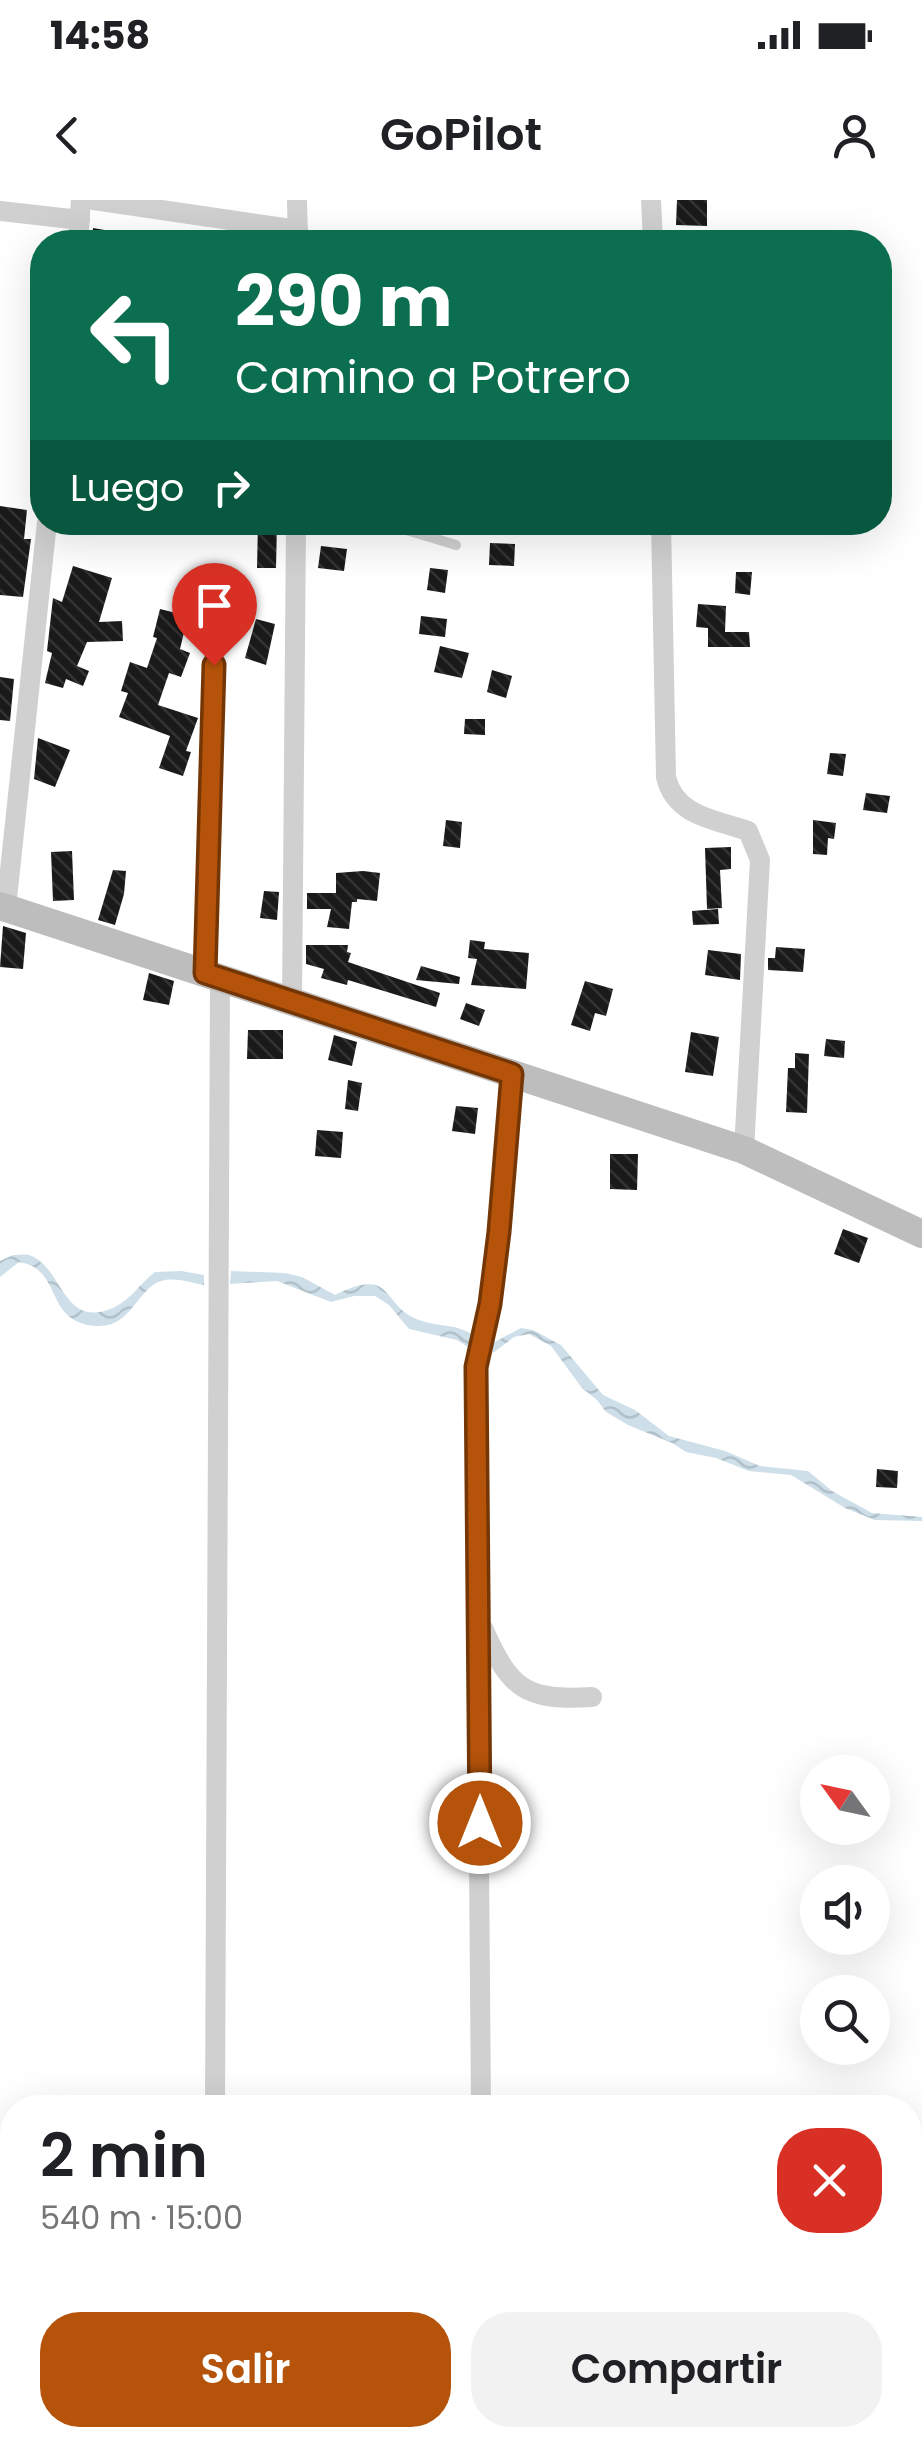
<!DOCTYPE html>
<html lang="es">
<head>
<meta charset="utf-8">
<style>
	:root { --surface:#fff; --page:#f2f2f2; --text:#202124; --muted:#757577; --accent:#b45309 }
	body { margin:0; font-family:Poppins,sans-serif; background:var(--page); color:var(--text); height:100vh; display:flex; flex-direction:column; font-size:38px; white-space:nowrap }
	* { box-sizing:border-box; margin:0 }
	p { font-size:32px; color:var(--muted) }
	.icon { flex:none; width:55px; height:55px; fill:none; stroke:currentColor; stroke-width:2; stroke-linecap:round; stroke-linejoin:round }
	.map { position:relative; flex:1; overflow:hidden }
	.details { position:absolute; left:0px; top:1895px; width:922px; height:352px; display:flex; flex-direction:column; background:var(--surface); border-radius:40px 40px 0 0; box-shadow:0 10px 40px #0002 }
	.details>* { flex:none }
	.hud { position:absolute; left:30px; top:30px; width:862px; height:305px; border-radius:40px; box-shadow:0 10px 40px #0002; background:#0b6e4f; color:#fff; overflow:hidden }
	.needle { width:65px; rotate:303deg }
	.buttons { position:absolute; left:800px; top:1555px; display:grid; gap:20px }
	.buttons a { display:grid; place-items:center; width:90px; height:90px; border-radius:50%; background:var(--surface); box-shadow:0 10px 40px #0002; font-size:50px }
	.pin { position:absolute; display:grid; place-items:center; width:85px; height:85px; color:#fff; margin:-102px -42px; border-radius:50% 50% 50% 0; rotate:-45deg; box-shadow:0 0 10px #0007 }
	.pin .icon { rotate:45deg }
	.me { position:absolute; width:110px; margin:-55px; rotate:0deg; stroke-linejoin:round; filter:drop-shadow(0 0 8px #0008) }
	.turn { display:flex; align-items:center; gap:35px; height:210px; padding:0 40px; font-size:45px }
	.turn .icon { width:130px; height:130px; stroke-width:2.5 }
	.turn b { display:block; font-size:70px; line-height:85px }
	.then { display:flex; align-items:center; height:95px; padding:0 40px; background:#0003; gap:20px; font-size:38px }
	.round { display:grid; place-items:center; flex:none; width:105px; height:105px; border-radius:40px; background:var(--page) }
	.overview { display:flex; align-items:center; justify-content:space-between; height:170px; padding:0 40px }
	h1 { font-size:60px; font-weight:600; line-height:75px }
	.action { display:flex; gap:20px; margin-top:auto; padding:20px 40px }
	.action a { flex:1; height:115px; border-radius:40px; background:var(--accent); color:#fff; font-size:40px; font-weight:600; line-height:115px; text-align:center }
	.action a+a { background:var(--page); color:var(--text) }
	.status { display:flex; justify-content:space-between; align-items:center; height:70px; padding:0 50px; background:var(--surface); direction:ltr }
	.status svg { height:28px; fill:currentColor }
	header { display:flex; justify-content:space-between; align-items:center; height:130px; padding:0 40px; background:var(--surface); font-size:45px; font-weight:600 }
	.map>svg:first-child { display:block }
	.water { fill:url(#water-waves) }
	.building { fill:url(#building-back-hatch) }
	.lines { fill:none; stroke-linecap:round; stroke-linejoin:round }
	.lane { stroke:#d0d0d0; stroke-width:10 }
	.street { stroke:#d0d0d0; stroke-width:20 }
	.secondary { stroke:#bdbdbd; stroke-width:28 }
	.route-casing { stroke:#753606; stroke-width:25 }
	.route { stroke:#b45309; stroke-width:18 }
</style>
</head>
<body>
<div class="status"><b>14:58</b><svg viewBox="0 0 49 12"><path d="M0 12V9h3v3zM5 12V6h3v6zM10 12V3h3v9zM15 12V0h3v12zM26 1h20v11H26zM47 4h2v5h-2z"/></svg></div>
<header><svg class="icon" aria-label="back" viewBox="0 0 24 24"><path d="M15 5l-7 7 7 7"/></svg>GoPilot<svg class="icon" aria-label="person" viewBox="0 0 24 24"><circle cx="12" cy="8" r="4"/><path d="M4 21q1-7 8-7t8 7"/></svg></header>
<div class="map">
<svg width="922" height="2247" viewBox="0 0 922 2247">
	<defs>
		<pattern id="water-waves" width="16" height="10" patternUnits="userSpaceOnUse" patternTransform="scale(2.5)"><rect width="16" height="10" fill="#cedfea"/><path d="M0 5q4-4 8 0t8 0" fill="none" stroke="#b1c0c9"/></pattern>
		<pattern id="building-back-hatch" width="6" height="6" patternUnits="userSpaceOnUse" patternTransform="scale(2.5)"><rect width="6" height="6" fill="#1a1a1a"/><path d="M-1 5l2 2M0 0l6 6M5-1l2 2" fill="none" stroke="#333"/></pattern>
	</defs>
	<rect width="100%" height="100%" fill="#fff"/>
	<g class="water">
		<path d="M13 1055C19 1055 24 1054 29 1055 63 1066 62 1130 113 1108 131 1100 140 1083 155 1072L181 1071 204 1075V1085C193 1083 177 1078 165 1080 138 1084 133 1128 97 1126 43 1123 64 1069 19 1062L0 1077V1061Z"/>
		<path d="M231 1071 285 1073 302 1077 335 1095C397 1064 380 1109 422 1121 441 1127 458 1124 475 1136L471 1149 457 1140 409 1129 389 1105 375 1096H354L331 1102 277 1081 230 1084Z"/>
		<polygon points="521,1128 533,1130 561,1145 603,1195 635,1210 669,1236 725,1251 760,1266 808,1271 832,1291 872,1313 922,1317 922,1321 875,1320 845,1308 791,1275 749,1271 716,1258 686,1252 672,1243 628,1225 606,1212 597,1200 582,1188 551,1146 529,1134 514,1137 493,1153 491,1144"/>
	</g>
	<g class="building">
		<polygon points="677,0 707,0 707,26 676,25"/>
		<polygon points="93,28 134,35 133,42 92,42"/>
		<polygon points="0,306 27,310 24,339 31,339 23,397 0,395"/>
		<polygon points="258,322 277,322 276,368 257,368"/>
		<polygon points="490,343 515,344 514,366 489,365"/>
		<polygon points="321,346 347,349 344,371 318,368"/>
		<polygon points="73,366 112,378 99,422 122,421 123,441 87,442 77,466 89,471 83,486 66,479 63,488 45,483 52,453 47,451 53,398 62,402"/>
		<polygon points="430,368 448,370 445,393 427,390"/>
		<polygon points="736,372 752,372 750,395 735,393"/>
		<polygon points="698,404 726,406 725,432 749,432 750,447 708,447 708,428 696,427"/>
		<polygon points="160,409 188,416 180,449 190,453 181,477 169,473 158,505 198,518 186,551 191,552 183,576 159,568 170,536 119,517 128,493 121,491 130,462 147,468 157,438 153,437"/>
		<polygon points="421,416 447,419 445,437 419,434"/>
		<polygon points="256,419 275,424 266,465 245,458"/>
		<polygon points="440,446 469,453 462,478 434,472"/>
		<polygon points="492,470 512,476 506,498 487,492"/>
		<polygon points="0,477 14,479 10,521 0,520"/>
		<polygon points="465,519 485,519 485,535 464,534"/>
		<polygon points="38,538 70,550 55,587 34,579"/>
		<polygon points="830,553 846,554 843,576 827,574"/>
		<polygon points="866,593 890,596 887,613 863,610"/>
		<polygon points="446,620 462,622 460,648 443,646"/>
		<polygon points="813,620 836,623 834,639 828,638 827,655 813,654"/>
		<polygon points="731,647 731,669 720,670 722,708 707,709 705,648"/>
		<polygon points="72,651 74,700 53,701 51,652"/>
		<polygon points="113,670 126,671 124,694 115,725 98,720"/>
		<polygon points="363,671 380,673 377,701 357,699 357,702 352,702 349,729 327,727 331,709 307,709 307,693 336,693 336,673"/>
		<polygon points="264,691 279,692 277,720 260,718"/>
		<polygon points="718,709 719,724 693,725 692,711"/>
		<polygon points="3,726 26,733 23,769 0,767"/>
		<polygon points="470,740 485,742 484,749 529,753 526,789 471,785 477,759 468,758"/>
		<polygon points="306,745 348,745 347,752 351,753 348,762 440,793 436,807 348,780 347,785 321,778 324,769 306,764"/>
		<polygon points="776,747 805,749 803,772 768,770 768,758 775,758"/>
		<polygon points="708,750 741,754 740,780 705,775"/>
		<polygon points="421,766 460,777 459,784 416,780"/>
		<polygon points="149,773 174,781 169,805 143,800"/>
		<polygon points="585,781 613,789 606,816 595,813 590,831 571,825"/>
		<polygon points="466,803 485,810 479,826 460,819"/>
		<polygon points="248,830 283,830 283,859 247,859"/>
		<polygon points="691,832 719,837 713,876 685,872"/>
		<polygon points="334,835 357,842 352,866 328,860"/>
		<polygon points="826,839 845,841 844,858 824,856"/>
		<polygon points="795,853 809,854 807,913 786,912 788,868 795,868"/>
		<polygon points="348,880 362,883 358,911 345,909"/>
		<polygon points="456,906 478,908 475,934 452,931"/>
		<polygon points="317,930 343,932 341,958 315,956"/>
		<polygon points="610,954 638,954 637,990 610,989"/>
		<polygon points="843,1029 868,1038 859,1063 834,1054"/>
		<polygon points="877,1269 898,1271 897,1288 876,1287"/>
	</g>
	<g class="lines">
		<polyline class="lane" points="380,322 456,345"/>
		<g class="street">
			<polyline points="94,0 298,30"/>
			<polyline points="297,0 298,41"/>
			<polyline points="651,0 653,42"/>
			<polyline points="0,11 80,20"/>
			<polyline points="78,42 81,0"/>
			<path d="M661 322 666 577C675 616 714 619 748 631L760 660 744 950"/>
			<polyline points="6,708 47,322"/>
			<polyline points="205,773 216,388"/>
			<polyline points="292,802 296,322"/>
			<path d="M483 1428C510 1489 525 1501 592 1497"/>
			<polyline points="215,1908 220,778"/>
			<polyline points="481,1908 475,1167 490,1104 499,1033 512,874"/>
			<polyline points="910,1974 922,1950"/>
			<polyline points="483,2235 483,2247"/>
			<polyline points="213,2247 213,2235"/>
			<polyline points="774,2247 780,2235"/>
		</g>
		<polyline class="secondary" points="0,706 744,950 922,1034"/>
	</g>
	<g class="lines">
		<defs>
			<polyline id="route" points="214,465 205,773 512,874 499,1032 490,1104 476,1167 480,1623"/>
		</defs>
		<use href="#route" class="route-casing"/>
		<use href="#route" class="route"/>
	</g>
</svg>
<div class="buttons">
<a><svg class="needle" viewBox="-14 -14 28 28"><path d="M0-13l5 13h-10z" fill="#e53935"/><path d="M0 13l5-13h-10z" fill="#757577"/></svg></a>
<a><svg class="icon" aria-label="sound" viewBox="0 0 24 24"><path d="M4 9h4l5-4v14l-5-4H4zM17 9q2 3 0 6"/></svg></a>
<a><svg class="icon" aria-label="search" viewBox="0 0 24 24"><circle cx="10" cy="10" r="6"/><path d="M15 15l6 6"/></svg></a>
</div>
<div class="pin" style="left:214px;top:465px;background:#d93025"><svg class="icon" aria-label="arrive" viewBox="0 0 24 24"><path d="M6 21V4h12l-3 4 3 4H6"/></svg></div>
<svg class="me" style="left:480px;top:1623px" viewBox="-20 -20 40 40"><circle r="17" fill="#b45309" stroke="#fff" stroke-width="3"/><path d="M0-11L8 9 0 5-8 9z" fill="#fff"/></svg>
<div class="hud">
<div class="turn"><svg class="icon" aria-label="left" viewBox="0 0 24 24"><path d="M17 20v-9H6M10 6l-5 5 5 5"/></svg><div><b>290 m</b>Camino a Potrero</div></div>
<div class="then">Luego<svg class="icon" aria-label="right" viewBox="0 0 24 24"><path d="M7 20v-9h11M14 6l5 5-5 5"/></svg></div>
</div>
<section class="details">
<div class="overview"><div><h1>2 min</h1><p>540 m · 15:00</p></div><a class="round" style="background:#d93025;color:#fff"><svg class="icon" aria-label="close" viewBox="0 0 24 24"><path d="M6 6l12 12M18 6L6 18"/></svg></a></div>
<div class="action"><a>Salir</a><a>Compartir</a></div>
</section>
</div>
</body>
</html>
